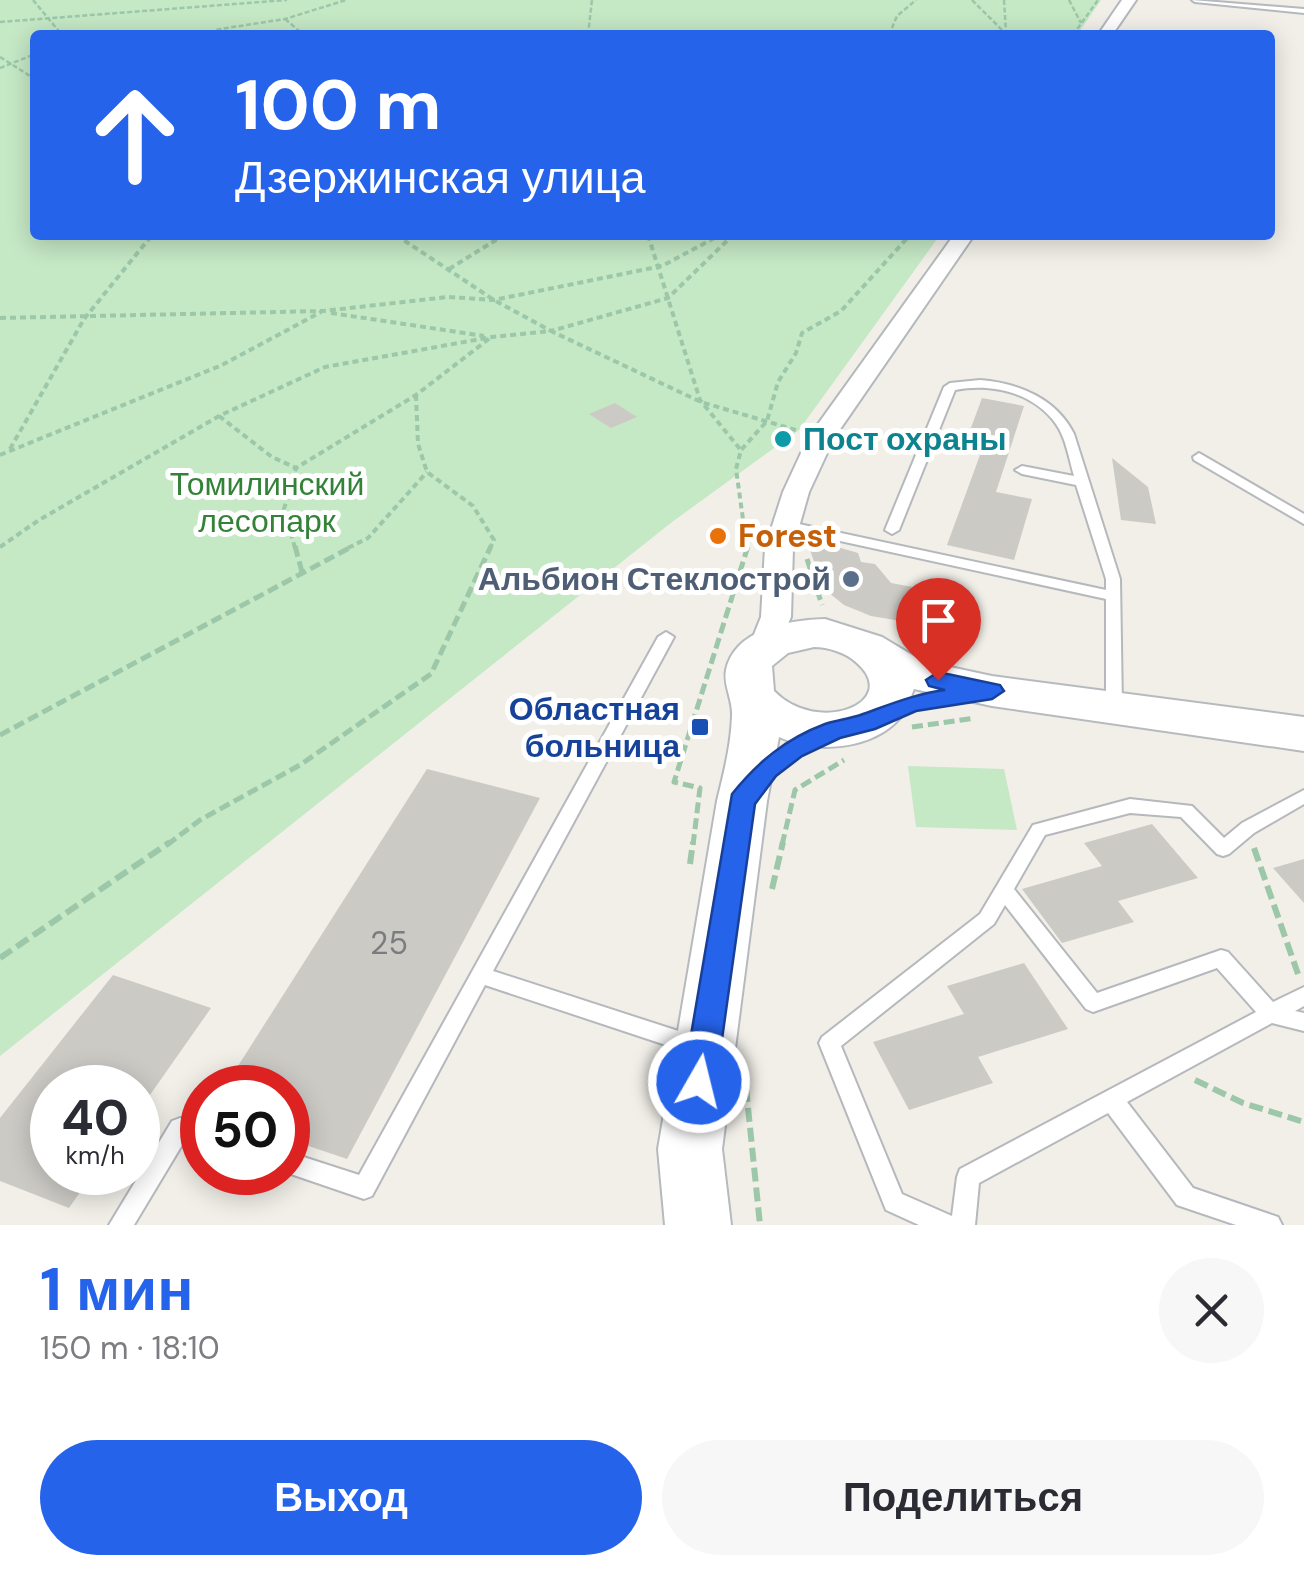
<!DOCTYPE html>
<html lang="ru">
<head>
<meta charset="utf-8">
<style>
	:root { --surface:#fff; --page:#f7f7f7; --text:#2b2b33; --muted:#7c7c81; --accent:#2563eb }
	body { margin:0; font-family:"DM Sans",sans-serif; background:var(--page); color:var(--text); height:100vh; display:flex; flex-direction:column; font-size:38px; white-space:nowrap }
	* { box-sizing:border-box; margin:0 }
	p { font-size:32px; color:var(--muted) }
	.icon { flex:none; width:55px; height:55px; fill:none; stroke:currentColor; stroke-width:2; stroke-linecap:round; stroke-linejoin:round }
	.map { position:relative; height:1225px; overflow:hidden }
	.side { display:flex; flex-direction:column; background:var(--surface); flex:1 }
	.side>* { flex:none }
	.banner { position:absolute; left:30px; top:30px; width:1245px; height:210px; border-radius:10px; box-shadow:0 5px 25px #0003; background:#2563eb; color:#fff; overflow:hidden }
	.speed { position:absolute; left:30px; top:1065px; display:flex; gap:20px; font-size:50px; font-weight:700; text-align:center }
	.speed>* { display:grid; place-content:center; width:130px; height:130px; border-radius:50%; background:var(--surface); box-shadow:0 5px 25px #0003; line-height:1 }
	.speed small { font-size:25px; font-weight:400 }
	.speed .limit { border:15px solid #d22; background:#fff; color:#111 }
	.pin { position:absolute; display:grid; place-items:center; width:85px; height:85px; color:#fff; margin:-102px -42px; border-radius:50% 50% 50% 0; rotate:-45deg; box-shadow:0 0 10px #0007 }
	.pin .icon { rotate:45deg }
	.me { position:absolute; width:110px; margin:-55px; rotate:8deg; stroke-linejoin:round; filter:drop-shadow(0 0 8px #0008) }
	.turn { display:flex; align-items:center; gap:35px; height:210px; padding:0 40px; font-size:45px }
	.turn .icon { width:130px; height:130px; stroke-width:2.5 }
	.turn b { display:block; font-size:70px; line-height:85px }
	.round { display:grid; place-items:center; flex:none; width:105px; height:105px; border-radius:52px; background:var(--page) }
	.head { display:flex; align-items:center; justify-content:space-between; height:170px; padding:0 40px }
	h1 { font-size:60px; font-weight:700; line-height:75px; color:var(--accent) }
	.action { display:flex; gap:20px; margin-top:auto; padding:20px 40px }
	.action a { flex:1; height:115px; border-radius:60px; background:var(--accent); color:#fff; font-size:40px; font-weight:700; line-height:115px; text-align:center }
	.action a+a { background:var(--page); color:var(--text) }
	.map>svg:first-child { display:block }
	.green { fill:#c5e8c5 }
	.building { fill:#cccac5 }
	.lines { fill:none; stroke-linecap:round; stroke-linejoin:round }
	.service-casing { stroke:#b5b8bc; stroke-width:4 }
	.minor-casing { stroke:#b5b8bc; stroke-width:4 }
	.secondary-casing { stroke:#b6babf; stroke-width:4 }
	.path-far3 { stroke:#9cc7a9; stroke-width:2.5; stroke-dasharray:5 2.5; stroke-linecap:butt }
	.path-far2 { stroke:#9cc7a9; stroke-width:4; stroke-dasharray:6 4; stroke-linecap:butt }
	.path-far1 { stroke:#9cc7a9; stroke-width:5; stroke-dasharray:11 5; stroke-linecap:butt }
	.path { stroke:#9cc7a9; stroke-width:6; stroke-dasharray:14 6; stroke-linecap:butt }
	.service { fill:#fff; fill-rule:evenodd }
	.minor { fill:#fff; fill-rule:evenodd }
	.secondary { fill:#fff; fill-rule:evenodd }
	.route { fill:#2563eb; stroke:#184099; stroke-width:2.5 }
	.culture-dot { fill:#0f9aa8; stroke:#fff; stroke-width:4 }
	.food-dot { fill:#e8710a; stroke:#fff; stroke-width:4 }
	.service-dot { fill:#5c6f8a; stroke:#fff; stroke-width:4 }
	.transit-dot { fill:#1a4fb4; stroke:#fff; stroke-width:4 }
	.labels { text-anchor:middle; stroke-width:10; stroke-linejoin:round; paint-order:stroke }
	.culture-label { font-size:32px; font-weight:bold; fill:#0d838f; stroke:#fff; text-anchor:start }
	.park-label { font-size:32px; fill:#348238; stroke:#fff }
	.food-label { font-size:32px; font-weight:bold; fill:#c56008; stroke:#fff; text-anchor:start }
	.service-label { font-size:32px; font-weight:bold; fill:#4e5e75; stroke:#fff; text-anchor:end }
	.transit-label { font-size:32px; font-weight:bold; fill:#164399; stroke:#fff; text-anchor:end }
	.near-number-label { font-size:32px; fill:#7a7d7f }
</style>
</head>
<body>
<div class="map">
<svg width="1304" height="1225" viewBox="0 0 1304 1225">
	<rect width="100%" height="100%" fill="#f1efe8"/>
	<g class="green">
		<polygon points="0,0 1101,0 1077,35 35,35 35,235 940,235 799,430 672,522 0,1056"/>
		<polygon points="908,766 1004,769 1017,830 916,827"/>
	</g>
	<g class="building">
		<polygon points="982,398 1024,406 996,492 1032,499 1014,560 947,545 980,455 962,452"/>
		<polygon points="615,403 637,417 611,428 589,414"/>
		<polygon points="1112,458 1148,487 1156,524 1121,520"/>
		<polygon points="806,538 858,553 861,562 875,564 891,583 967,597 968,632 871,616 844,605 823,588"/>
		<polygon points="427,769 540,798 347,1159 288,1139 288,1088 224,1088"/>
		<polygon points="1152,824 1198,878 1118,901 1134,922 1062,943 1022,889 1102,866 1084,843"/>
		<polygon points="1304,859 1304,903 1273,868"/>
		<polygon points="1024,963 1068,1029 978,1057 993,1083 909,1110 873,1042 964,1014 947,986"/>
		<polygon points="113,975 211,1008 138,1112 138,1088 52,1088 52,1172 94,1172 69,1208 0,1181 0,1118"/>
	</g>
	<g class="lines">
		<defs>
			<g id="service">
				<polygon points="1192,0 1304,9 1304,13 1195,2"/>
				<path d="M980 380C1018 383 1056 398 1074 434L1120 579 1122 707 1120 711H1108L1106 707V599L785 529 778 525 785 521 1106 590V579L1076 485 1022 474 1015 470 1022 466 1074 476C1069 459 1066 438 1056 424 1033 392 991 383 955 390L899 530 892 534 885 530 944 387 950 383Z"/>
				<polygon points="1199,453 1304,514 1304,524 1194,460 1193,457"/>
				<polygon points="666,632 674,637 493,971 703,1039 706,1046 703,1053 696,1055 485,985 372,1196 364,1199 285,1172 288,1172 288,1152 359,1175 658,637"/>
				<path d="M1304 790V804L1254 833 1229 854 1223 856 1217 854 1181 817 1130 813 1045 835 1014 889 1097 993 1221 950 1228 952 1273 1002 1304 987V1006L1295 1011 1304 1013V1031L1272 1023 1127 1102 1193 1188 1278 1217 1282 1225H1236L1177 1205 1108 1113 979 1183 975 1225H919L886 1210 819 1043 822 1037 980 914 1033 825 1130 799 1192 806 1224 838 1242 823ZM1005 905 1086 1009 1093 1012 1217 968 1256 1012 960 1169 957 1177 952 1216 902 1194 841 1046 994 924Z"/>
				<polygon points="180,1118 202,1126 202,1146 185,1140 134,1225 109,1225 172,1121"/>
			</g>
			<g id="minor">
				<polygon points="1122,0 1136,0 1112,35 1098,35"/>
				<polygon points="954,235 974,235 834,438 809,492 793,548 791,617 775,654 753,654 749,647 761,617 765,548 783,492 808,438"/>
			</g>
			<path id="secondary" d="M825 619 882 637 922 661 992 676 1304 717V751L992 706 914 689C910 698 907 710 900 718 872 750 815 754 779 737L767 801 722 1149 731 1225H665L658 1149 717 801C724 772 731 745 732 716 733 700 723 685 726 670 735 628 791 620 825 619ZM814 647C828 647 847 653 857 663 902 703 817 736 774 691L772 666 788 653Z"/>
		</defs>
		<use href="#service" class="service-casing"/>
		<use href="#minor" class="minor-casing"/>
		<use href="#secondary" class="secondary-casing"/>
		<g class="path-far3">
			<polyline points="33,0 62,35"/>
			<polyline points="972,0 1007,35"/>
			<polyline points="1004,0 1006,32"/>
			<polyline points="1069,0 1081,23"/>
			<polyline points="285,19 304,35"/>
			<polyline points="0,22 287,0"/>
			<polyline points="213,35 214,30 285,19 346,0"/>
			<polyline points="588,35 592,0"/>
			<polyline points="889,35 897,16 916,0"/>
			<polyline points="1073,35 1098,0"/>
			<polyline points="0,57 35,79"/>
			<polyline points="0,68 35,54"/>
		</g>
		<g class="path-far2">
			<polyline points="396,235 494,300 551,331 668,298 733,235"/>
			<polyline points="648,235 700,400 740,449"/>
			<polyline points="449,269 504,235"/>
			<polyline points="331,313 484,336"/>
			<polyline points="0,318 323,311 448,297 494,300 662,266 720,235"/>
			<polyline points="416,395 418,444 427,472 473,506 494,540 490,548"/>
			<polyline points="219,416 272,457 296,468 416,395 490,338"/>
			<polyline points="10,449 84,319 152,235"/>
			<polyline points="0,455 222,365 321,312"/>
			<polyline points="0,547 39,520 219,416 325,367 492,337 551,331 701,402 799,431"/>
			<polyline points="295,548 284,509 296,468"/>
			<polyline points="348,548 368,538 427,472"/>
			<polyline points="747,548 736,469 741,450 767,421 778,382 796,353 802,333 841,311 910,235"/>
		</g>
		<g class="path-far1">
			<polyline points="295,546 302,572"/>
			<polyline points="807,559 822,605"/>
			<polyline points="912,727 975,718"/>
			<polyline points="0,735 353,546"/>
			<polyline points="167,845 200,820 300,765 431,674 491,546"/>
			<polyline points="693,845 700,788 674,782 748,546"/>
			<polyline points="782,845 795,790 844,760"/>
		</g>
		<g class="path">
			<polyline points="1254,848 1298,974"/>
			<polyline points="690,864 693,842"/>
			<polyline points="772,889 783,842"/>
			<polyline points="0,958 170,842"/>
			<polyline points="1195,1080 1243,1103 1304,1122"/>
			<polyline points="746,1088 760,1225"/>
		</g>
		<use href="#service" class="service"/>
		<use href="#minor" class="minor"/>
		<use href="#secondary" class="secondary"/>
	</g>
	<path class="route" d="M938 672 1000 685 1004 691 992 699 916 711 875 729 840 738 802 756 776 776 755 804 716 1082 711 1093 699 1097 688 1093 683 1082 732 794C758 762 785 739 825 724 837 720 850 719 863 714 891 704 915 694 945 690L929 686 926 680Z"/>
	<circle class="culture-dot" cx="783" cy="439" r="10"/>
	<circle class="food-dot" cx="718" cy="536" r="10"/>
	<circle class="service-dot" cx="851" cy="579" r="10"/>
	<rect class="transit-dot" x="690" y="717" width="20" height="20" rx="5"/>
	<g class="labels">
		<g class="culture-label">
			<text x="803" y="450">Пост охраны</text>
		</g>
		<g class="park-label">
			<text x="267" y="495">Томилинский<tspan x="267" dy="37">лесопарк</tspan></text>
		</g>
		<g class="food-label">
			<text x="738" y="547">Forest</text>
		</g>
		<g class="service-label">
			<text x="831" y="590">Альбион Стеклострой</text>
		</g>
		<g class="transit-label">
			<text x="680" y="720">Областная<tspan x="680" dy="37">больница</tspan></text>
		</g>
		<g class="near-number-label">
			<text x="389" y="954">25</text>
		</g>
	</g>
</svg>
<div class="speed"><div>40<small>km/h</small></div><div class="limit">50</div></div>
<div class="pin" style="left:938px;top:680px;background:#d93025"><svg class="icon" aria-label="arrive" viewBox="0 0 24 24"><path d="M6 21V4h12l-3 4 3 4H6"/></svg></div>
<svg class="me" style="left:699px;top:1082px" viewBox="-20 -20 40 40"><circle r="17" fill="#2563eb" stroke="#fff" stroke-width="3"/><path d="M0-11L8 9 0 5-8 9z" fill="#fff"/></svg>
<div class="banner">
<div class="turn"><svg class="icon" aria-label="ahead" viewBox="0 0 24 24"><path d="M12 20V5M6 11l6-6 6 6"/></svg><div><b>100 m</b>Дзержинская улица</div></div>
</div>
</div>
<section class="side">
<div class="head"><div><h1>1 мин</h1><p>150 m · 18:10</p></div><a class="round"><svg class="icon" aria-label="close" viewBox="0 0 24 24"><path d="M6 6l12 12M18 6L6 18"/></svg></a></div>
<div class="action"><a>Выход</a><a>Поделиться</a></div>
</section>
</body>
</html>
